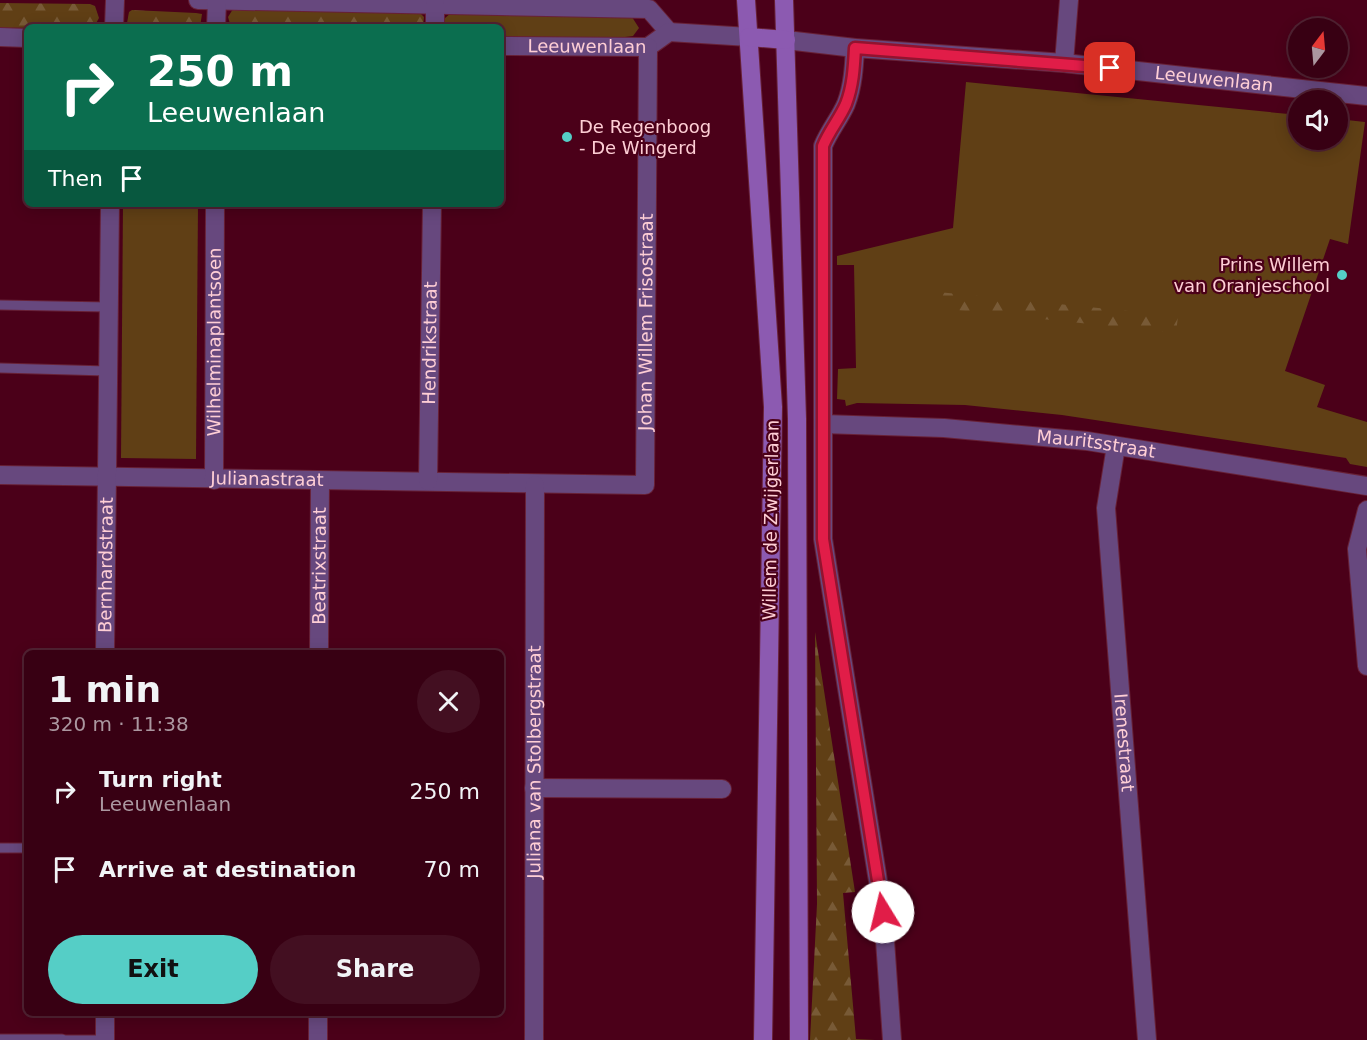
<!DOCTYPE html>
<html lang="en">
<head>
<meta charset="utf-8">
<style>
	:root { --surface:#380013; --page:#430f21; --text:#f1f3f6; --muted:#ab97a0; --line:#522233; --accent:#55cec6 }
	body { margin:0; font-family:"DejaVu Sans",sans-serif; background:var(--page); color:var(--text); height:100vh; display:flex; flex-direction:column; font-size:22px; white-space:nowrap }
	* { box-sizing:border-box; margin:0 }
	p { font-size:20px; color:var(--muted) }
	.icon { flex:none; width:33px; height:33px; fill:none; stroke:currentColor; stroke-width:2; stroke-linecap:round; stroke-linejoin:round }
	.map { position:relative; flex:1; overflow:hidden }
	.side { position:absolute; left:24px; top:650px; width:480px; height:366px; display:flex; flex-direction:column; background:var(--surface); border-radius:9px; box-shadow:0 3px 15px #0003,0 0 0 2px var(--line) }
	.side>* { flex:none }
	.hud { position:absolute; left:24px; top:24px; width:480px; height:183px; border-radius:9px; box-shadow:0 3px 15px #0003,0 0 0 2px var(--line); background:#0b6e4f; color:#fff; overflow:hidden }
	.needle { width:39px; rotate:16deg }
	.tools { position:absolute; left:1288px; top:18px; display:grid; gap:12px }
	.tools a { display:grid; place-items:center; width:60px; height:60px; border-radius:50%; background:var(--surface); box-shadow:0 3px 15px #0003,0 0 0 2px var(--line); font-size:30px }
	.pin { position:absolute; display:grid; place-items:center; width:51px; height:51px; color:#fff; margin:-26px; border-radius:12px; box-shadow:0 3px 9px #0006 }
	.me { position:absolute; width:66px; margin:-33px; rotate:351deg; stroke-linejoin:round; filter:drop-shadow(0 0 4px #0008) }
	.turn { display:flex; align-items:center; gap:21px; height:126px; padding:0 24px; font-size:27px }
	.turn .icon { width:78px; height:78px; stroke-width:2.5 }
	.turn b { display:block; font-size:42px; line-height:51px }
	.then { display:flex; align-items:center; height:57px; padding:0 24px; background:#0003; gap:12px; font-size:22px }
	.round { display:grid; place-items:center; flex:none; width:63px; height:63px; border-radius:32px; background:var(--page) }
	.summary { display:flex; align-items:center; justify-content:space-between; height:102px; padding:0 24px }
	h1 { font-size:36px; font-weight:600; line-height:45px }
	.cta { display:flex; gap:12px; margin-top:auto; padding:12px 24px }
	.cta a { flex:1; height:69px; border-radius:36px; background:var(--accent); color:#111; font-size:24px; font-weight:600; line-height:69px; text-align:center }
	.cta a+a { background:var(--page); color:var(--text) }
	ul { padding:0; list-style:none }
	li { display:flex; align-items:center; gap:18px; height:78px; padding:0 24px }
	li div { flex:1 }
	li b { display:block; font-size:22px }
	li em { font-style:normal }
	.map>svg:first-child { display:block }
	.green { fill:#603f15 }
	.forest { fill:url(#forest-firs) }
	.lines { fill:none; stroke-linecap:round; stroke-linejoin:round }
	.lane-casing { stroke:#682137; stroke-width:11 }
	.street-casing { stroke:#682137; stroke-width:20 }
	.secondary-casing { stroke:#682137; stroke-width:20 }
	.lane { stroke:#67487e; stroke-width:9 }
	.street { stroke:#67487e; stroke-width:18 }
	.secondary { stroke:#8c5ab1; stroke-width:18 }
	.route-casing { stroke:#92132f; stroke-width:15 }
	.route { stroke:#e11d48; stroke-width:10 }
	.poi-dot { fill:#55cec6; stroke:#4b0019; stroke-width:2 }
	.labels { text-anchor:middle; stroke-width:4.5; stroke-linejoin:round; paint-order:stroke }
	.street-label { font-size:18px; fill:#feced5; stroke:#4b0019 }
	.poi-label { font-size:18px; fill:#feced5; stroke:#4b0019; text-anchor:start }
</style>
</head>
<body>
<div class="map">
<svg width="1367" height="1040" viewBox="0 0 1367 1040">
	<defs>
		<pattern id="forest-firs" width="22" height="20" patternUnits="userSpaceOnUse" patternTransform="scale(1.5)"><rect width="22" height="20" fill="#603f15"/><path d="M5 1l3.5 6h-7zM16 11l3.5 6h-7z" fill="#785a36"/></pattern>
	</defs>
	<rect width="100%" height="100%" fill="#4b0019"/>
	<g class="green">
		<polygon points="451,13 632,17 639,28 633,36 617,38 501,37 501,27 445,27 445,18"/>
		<polygon points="966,82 1299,115 1299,140 1338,140 1338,119 1365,122 1348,244 1330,239 1285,371 1325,385 1317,407 1367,422 1367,467 1350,464 1346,458 1062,415 965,405 857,403 846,406 845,400 837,399 838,369 856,368 854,265 837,265 837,256 953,228"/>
		<polygon points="123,204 198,204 196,459 121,458"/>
	</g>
	<g class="forest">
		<polygon points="0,3 90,4 95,6 99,18 94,27 0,28"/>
		<polygon points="233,9 420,13 424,17 423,27 231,27 228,17"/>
		<polygon points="132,10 196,13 202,14 200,27 134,27 127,23 129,12"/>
		<polygon points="938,292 1178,316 1176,333 936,308"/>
		<polygon points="815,632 855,892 843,893 856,1039 875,1040 810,1040 817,904"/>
	</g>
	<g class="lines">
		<defs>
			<g id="lane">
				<polyline points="0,305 108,307"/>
				<polyline points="0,368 107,371"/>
				<polyline points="0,848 27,848"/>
				<polyline points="0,1039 62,1039"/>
				<polyline points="62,1040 105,1040"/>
			</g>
			<g id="street">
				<polyline points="198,0 649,9 669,32"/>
				<polyline points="114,27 115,0"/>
				<polyline points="216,27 217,1"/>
				<polyline points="435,27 435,4"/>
				<polyline points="0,37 27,38"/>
				<path id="s1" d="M786 40 855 48 1064 63 1367 96"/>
				<path id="s2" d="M501 46 648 47 669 32 749 37"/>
				<path d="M855 48C854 67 853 86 846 104 840 118 829 131 823 146V539L883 912 892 1040"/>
				<polyline points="1064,63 1069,0"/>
				<path id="s3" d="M823 424 944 428 1087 441 1367 486"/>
				<path id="s4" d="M1116 446 1106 508 1147 1040"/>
				<path id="s5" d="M0 475 645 485 648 47"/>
				<path id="s6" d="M214 480 215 204"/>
				<path id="s7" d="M428 481 432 204"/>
				<polyline points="1367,510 1357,549 1367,666"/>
				<path id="s8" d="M105 652 110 204"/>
				<path id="s9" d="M319 652 320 481"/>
				<polyline points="534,788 722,789"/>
				<polyline points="105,1040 105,1012"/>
				<polyline points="318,1040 318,1012"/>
				<path id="s10" d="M534 1040 535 485"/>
			</g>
			<g id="secondary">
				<polyline points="746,0 773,407 763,1040"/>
				<polyline points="784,0 797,419 799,1040"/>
				<polyline points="749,37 786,40"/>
			</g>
		</defs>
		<use href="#lane" class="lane-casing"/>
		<use href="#street" class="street-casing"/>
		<use href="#secondary" class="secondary-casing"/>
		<use href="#lane" class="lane"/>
		<use href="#street" class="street"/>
		<use href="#secondary" class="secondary"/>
	</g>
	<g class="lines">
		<defs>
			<path id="route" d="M883 912 823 539V146C829 131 840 118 846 104 853 86 854 67 855 48L1110 68"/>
		</defs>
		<use href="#route" class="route-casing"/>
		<use href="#route" class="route"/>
	</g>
	<g class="poi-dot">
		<circle cx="567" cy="137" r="6"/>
		<circle cx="1342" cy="275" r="6"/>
	</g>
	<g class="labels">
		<g class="street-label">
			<text dy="6" stroke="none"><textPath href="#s2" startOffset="86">Leeuwenlaan</textPath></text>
			<text dy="6" stroke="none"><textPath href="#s1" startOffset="430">Leeuwenlaan</textPath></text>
			<text dy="6" stroke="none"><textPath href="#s5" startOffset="808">Johan Willem Frisostraat</textPath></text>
			<text dy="6" stroke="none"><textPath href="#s6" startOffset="138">Wilhelminaplantsoen</textPath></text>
			<text dy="6" stroke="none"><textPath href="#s7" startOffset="138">Hendrikstraat</textPath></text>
			<text dy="6" stroke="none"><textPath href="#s3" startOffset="274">Mauritsstraat</textPath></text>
			<text dy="6" stroke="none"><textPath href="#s5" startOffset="267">Julianastraat</textPath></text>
			<text transform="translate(771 520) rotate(-89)" y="6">Willem de Zwijgerlaan</text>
			<text dy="6" stroke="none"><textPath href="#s8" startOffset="87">Bernhardstraat</textPath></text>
			<text dy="6" stroke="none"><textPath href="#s9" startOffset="86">Beatrixstraat</textPath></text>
			<text dy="6" stroke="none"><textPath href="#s4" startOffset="298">Irenestraat</textPath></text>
			<text dy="6" stroke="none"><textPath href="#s10" startOffset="278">Juliana van Stolbergstraat</textPath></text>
		</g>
		<g class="poi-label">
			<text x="579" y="133">De Regenboog<tspan x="579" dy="21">- De Wingerd</tspan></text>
			<text x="1330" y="271" text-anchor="end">Prins Willem<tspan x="1330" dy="21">van Oranjeschool</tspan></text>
		</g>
	</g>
</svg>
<div class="tools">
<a><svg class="needle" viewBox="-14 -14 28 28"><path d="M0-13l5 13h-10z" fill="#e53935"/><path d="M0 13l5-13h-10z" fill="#ab97a0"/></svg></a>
<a><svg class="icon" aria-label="sound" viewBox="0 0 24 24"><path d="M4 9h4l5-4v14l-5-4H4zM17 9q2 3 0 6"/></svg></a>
</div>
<div class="pin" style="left:1110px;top:68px;background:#d93025"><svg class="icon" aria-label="arrive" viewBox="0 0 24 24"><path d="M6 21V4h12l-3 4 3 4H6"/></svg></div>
<svg class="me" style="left:883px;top:912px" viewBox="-20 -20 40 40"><circle r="19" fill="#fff"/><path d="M0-13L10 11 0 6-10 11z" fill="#e11d48"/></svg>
<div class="hud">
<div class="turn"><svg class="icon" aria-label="right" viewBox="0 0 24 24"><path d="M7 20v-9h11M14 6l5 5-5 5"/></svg><div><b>250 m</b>Leeuwenlaan</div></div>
<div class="then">Then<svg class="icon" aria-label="arrive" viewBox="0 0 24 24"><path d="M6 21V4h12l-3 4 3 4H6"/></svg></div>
</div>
<section class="side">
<div class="summary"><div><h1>1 min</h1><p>320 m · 11:38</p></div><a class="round"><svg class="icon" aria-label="close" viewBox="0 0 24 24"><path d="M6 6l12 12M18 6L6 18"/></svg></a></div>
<ul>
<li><svg class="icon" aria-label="right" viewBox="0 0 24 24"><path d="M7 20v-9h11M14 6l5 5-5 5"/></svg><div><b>Turn right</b><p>Leeuwenlaan</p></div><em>250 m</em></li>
<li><svg class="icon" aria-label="arrive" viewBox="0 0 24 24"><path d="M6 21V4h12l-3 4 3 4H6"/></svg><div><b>Arrive at destination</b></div><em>70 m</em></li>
</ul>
<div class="cta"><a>Exit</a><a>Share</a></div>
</section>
</div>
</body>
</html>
